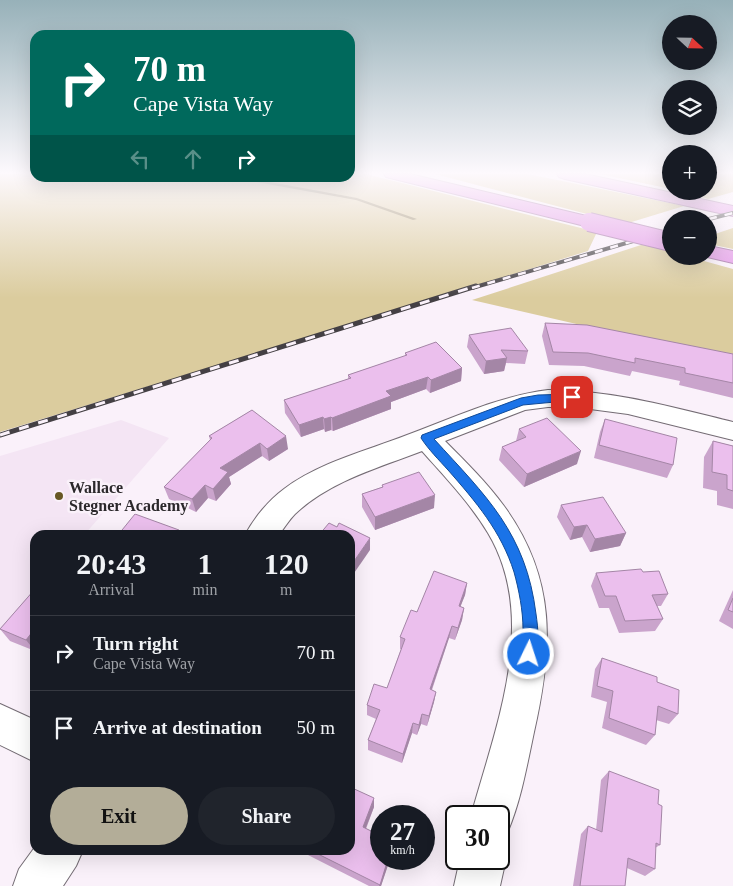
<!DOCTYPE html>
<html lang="en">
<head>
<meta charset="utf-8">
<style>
	:root { --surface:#171b24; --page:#20242c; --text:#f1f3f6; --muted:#9ea1a6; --line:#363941; --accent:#b3ad98 }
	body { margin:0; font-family:Georgia,serif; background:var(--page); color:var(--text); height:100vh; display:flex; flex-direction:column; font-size:19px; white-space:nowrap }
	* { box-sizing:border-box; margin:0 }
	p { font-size:16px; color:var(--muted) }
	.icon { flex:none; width:28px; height:28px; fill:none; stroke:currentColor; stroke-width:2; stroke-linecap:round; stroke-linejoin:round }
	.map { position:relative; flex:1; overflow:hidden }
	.panel { position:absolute; left:30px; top:530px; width:325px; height:325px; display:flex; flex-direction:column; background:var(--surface); border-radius:15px; box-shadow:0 5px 20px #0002 }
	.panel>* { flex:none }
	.hud { position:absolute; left:30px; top:30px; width:325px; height:152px; border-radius:15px; box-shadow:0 5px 20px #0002; background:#00695c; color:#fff; overflow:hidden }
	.needle { width:32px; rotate:112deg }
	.controls { position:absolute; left:662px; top:15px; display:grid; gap:10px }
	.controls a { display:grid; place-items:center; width:55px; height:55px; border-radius:50%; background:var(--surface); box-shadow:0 5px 20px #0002; font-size:25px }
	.speed { position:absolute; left:370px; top:805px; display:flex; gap:10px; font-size:25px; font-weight:700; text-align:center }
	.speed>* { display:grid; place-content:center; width:65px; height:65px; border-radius:50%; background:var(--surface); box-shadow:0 5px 20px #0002; line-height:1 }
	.speed small { font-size:12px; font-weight:400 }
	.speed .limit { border:2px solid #111; border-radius:8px; background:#fff; color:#111 }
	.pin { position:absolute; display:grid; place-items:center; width:42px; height:42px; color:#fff; margin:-21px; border-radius:10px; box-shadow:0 2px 8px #0006 }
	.me { position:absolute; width:55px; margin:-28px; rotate:4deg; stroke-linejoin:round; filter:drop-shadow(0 0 4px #0008) }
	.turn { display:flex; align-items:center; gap:18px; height:105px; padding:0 20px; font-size:22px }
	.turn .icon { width:65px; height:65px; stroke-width:2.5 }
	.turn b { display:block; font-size:35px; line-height:42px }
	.lanes { display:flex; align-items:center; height:48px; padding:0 20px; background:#0003; justify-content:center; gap:25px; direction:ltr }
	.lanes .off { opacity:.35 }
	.eta { display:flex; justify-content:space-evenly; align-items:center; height:85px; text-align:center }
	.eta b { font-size:30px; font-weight:600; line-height:35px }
	.primary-button { display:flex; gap:10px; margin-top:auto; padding:10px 20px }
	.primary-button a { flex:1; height:58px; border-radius:30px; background:var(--accent); color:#111; font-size:20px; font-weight:600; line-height:58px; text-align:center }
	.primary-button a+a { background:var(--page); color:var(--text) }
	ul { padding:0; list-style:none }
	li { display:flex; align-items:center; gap:15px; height:75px; padding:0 20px; border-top:1px solid var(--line) }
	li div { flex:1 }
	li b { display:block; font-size:19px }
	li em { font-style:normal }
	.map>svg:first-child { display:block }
	.built { fill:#f4e5f4 }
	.green { fill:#dbcc9e }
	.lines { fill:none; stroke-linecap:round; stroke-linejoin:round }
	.stream { fill:#93845d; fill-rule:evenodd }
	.minor-casing { stroke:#746c74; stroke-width:2 }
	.highway-casing { stroke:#a271a5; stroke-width:2 }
	.minor { fill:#fff; fill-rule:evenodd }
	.highway { fill:#e298e6; fill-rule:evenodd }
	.rail-far1-casing { stroke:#444044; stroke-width:4 }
	.rail-casing { stroke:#444044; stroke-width:5 }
	.rail-far1 { stroke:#faf1fa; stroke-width:2.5; stroke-dasharray:8; stroke-linecap:butt }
	.rail { stroke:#faf1fa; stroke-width:3; stroke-dasharray:10; stroke-linecap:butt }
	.highway-bridge-casing { stroke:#a271a5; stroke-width:20; stroke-linecap:butt }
	.highway-bridge { stroke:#e298e6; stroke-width:18 }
	.wall { fill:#caa4cc }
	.shaded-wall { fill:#a486a6 }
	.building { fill:#ebbfed; stroke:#a486a6 }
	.route { fill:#1a73e8; stroke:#114b97 }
	.poi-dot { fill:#675724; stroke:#faf1fa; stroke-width:2 }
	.labels { text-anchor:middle; stroke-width:5; stroke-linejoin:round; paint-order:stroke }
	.poi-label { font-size:16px; font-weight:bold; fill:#2b282b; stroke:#faf1fa; text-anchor:start }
</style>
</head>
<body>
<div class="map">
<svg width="733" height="886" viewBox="0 0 733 886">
	<rect width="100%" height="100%" fill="#faf1fa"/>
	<polygon class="built" points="121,420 169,438 84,535 35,535 35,590 0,630 0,456"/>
	<g class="green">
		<polygon points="0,174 35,174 35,178 350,178 350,174 366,174 597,232 588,251 0,432"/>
		<polygon points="435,174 528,174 684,206 625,224"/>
		<polygon points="600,174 671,174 671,189"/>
		<polygon points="709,174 733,174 733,192 708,199 681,191 709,191"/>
		<polygon points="733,228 733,249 709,244 709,236"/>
		<polygon points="644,244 671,250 671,256 686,256 733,269 733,360 472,300"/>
	</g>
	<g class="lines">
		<polygon class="stream" points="243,178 248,178 357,198 417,219 413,220 356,200 256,182"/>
		<defs>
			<g id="minor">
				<path d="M548 390C612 390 671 407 733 422V440L628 414 575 407H548L525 410 445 441C466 462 487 483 504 506 557 579 553 648 534 732 527 765 521 800 508 831L499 835V816H471C495 728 540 620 488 533 470 503 445 477 422 451 378 468 330 481 295 514 289 520 284 528 279 535H245C254 518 269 500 284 489 320 462 366 451 407 435 453 418 499 396 548 390Z"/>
				<polygon points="0,704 35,720 35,762 0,745"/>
				<polygon points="499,843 506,859 500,886 454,886 460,859 499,859"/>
				<polygon points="35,847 35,850 83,850 76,866 63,886 13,886 19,869"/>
			</g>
			<g id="highway">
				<polygon points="384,174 410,174 595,218 598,222 595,226 589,227 386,177"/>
				<polygon points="557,174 585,174 733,206 733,216 565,179 559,177"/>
				<polygon points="709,246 733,251 733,263 703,256 709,256"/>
			</g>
		</defs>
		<use href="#minor" class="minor-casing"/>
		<use href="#highway" class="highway-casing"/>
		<use href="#minor" class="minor"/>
		<use href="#highway" class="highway"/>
		<defs>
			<g id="rail-far1">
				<polyline points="709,219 733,213"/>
				<polyline points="472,288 671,230"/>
			</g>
			<polyline id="rail" points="0,435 476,286"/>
		</defs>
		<use href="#rail-far1" class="rail-far1-casing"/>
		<use href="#rail" class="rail-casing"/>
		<use href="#rail-far1" class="rail-far1"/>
		<use href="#rail" class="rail"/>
		<defs>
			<polyline id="highway-bridge" points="589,222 671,242"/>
		</defs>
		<use href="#highway-bridge" class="highway-bridge-casing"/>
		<use href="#highway-bridge" class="highway-bridge"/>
	</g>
	<g class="wall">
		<polygon points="545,323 733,354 733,398 679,385 680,381 632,371 630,376 584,366 549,365 542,336"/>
		<polygon points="469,335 528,351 525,364 506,363 504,371 484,374 467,347"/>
		<polygon points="405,353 462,368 461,381 430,393 426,389 391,402 391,409 333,431 331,430 325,432 324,429 301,437 285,413 284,400 348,379 348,375 405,356"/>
		<polygon points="252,410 288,449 269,461 262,456 229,477 231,484 216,501 208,498 196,512 169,499 164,487 210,440 209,436"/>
		<polygon points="605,419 673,465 667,478 594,458 600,432"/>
		<polygon points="519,429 577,464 524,487 499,460 502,447 516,441"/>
		<polygon points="713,441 733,446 733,509 717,505 717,491 703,488 704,457"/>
		<polygon points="382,485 434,508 375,530 362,507 362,494 382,487"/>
		<polygon points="561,505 626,533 620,546 590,552 582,537 570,540 557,517"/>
		<polygon points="643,572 668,594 661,606 657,606 663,619 655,631 619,633 609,608 599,608 591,586 596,573"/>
		<polygon points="467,583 465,595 460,607 464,608 462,620 455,640 449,638 432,690 436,692 434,702 427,726 421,724 417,735 412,733 402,763 368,750 368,740 376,719 367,715 367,705 387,688 401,649 400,649 400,637 417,612"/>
		<polygon points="35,589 35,651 10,641 0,629"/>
		<polygon points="733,590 733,629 719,621"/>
		<polygon points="602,658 657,682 678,714 669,724 656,720 655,735 646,745 602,728 607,702 591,697 595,669"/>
		<polygon points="609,771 658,804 660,845 655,848 655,869 645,876 627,868 625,886 573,886 581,834 588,826 596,830 601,780"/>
		<polygon points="374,798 374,807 366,829 381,859 390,859 381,886 369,886 308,855 307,850 350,850"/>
		<polygon points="206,850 215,850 213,853"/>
	</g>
	<g class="shaded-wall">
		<polygon points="507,358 504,371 484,374 486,361"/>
		<polygon points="462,368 461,381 430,393 431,380"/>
		<polygon points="428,377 426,389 391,402 391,409 333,431 332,418 386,391"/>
		<polygon points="323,417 324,429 301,437 299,425"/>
		<polygon points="331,417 331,430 325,432 324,419"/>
		<polygon points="286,436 288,449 269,461 267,449"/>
		<polygon points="260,443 262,456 229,477 231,484 216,501 213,489 220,468"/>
		<polygon points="581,451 577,464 524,487 527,474"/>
		<polygon points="205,485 208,498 196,512 192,499"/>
		<polygon points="435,495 434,508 375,530 375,517"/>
		<polygon points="587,525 582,537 570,540 574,527"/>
		<polygon points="179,530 180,535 175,535"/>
		<polygon points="626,533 620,546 590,552 595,539"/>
		<polygon points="370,538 370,550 350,579 350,567"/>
		<polygon points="467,583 465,595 456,618 459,606"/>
		<polygon points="464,608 462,620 455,640 458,628"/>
		<polygon points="452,626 449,638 428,700 430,689"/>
		<polygon points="33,631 35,634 35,651 26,640"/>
		<polygon points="436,692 434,702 427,726 429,716"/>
		<polygon points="422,714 421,724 417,735 419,725"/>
		<polygon points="413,723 412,733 402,763 403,754"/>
		<polygon points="374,798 374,807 363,835 363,827"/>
		<polygon points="388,859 390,859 381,886 379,886"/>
	</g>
	<g class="building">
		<polygon points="545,323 587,325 733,354 733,383 685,373 685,368 635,358 635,363 588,353 553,352"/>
		<polygon points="511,328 528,351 501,350 507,358 486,361 469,335"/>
		<polygon points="436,342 462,368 431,380 428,377 386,391 391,396 332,418 331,417 324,419 323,417 299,425 284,400 351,378 348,375 407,355 405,353"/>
		<polygon points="252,410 286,436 267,449 260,443 220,468 228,472 213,489 205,485 192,499 164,487 212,438 209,436"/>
		<polygon points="547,418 581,451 527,474 502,447 526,437 519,429"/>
		<polygon points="605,419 677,438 673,465 599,445"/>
		<polygon points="713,441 733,446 733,491 727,489 727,475 712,472"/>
		<polygon points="419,472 435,495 375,517 362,494 383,487 382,485"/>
		<polygon points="603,497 626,533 595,539 587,525 574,527 561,505"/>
		<polygon points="135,514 179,530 175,535 118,535"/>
		<polygon points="329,523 337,527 339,523 370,538 350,567 350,535 319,535"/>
		<polygon points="641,569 643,572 659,571 668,594 652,595 663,619 625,621 616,596 605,596 596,573"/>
		<polygon points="434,571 467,583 459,606 464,608 458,628 452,626 430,689 436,692 429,716 422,714 419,725 413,723 403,754 368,740 380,710 367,705 374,684 387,688 405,639 400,637 411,610 417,612"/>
		<polygon points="35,589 35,632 33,631 26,640 0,629"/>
		<polygon points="733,598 733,612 728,610"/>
		<polygon points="602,658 657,677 657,682 679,690 678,714 658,706 655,735 609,718 613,691 597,686"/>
		<polygon points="609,771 659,790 658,804 662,806 660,845 656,843 655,869 628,858 625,886 580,886 588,826 602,832"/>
		<polygon points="350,787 374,798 363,827 381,836 381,859 388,859 380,885 310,850 350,850"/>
	</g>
	<linearGradient id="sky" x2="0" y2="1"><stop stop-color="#97b1b9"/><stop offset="0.58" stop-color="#fdf9fd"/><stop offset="1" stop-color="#fdf9fd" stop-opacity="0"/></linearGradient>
	<rect width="733" height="298" fill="url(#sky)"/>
	<path class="route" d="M572 394 578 397 576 400 523 405 434 439C486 496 526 533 536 614 538 628 540 646 534 659L529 661 523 659C519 650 523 639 523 629 523 611 519 590 514 572 501 531 476 502 448 470 439 460 428 449 421 438L422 435 521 398 538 395Z"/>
	<circle class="poi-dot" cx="59" cy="496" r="5"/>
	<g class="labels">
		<g class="poi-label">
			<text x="69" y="493">Wallace<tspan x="69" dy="18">Stegner Academy</tspan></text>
		</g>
	</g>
</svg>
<div class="controls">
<a><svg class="needle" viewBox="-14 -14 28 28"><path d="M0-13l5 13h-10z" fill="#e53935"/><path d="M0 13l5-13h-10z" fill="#9ea1a6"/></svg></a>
<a><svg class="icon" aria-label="layers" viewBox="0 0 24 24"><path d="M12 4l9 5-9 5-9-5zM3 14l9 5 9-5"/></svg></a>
<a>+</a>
<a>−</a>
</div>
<div class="speed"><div>27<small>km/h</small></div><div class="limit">30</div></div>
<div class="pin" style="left:572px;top:397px;background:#d93025"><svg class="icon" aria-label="arrive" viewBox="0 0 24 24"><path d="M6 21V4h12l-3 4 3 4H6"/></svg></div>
<svg class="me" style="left:529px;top:654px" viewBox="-20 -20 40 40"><circle r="17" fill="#1a73e8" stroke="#fff" stroke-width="3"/><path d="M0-11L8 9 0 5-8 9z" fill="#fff"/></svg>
<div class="hud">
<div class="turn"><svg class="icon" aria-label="right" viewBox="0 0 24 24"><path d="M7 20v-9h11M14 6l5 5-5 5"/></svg><div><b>70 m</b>Cape Vista Way</div></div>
<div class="lanes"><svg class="icon off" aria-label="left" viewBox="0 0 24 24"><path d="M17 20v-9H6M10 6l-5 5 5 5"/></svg><svg class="icon off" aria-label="ahead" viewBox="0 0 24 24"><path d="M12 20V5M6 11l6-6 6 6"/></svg><svg class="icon" aria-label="right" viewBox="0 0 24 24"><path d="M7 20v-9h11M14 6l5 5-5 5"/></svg></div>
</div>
<section class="panel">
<div class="eta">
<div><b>20:43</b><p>Arrival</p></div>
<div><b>1</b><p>min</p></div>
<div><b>120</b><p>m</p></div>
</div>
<ul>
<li><svg class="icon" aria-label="right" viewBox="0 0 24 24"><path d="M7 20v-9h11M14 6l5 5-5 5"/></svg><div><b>Turn right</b><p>Cape Vista Way</p></div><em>70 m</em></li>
<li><svg class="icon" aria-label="arrive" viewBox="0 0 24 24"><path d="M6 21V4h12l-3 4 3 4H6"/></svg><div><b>Arrive at destination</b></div><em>50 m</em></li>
</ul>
<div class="primary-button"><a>Exit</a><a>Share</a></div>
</section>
</div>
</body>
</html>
